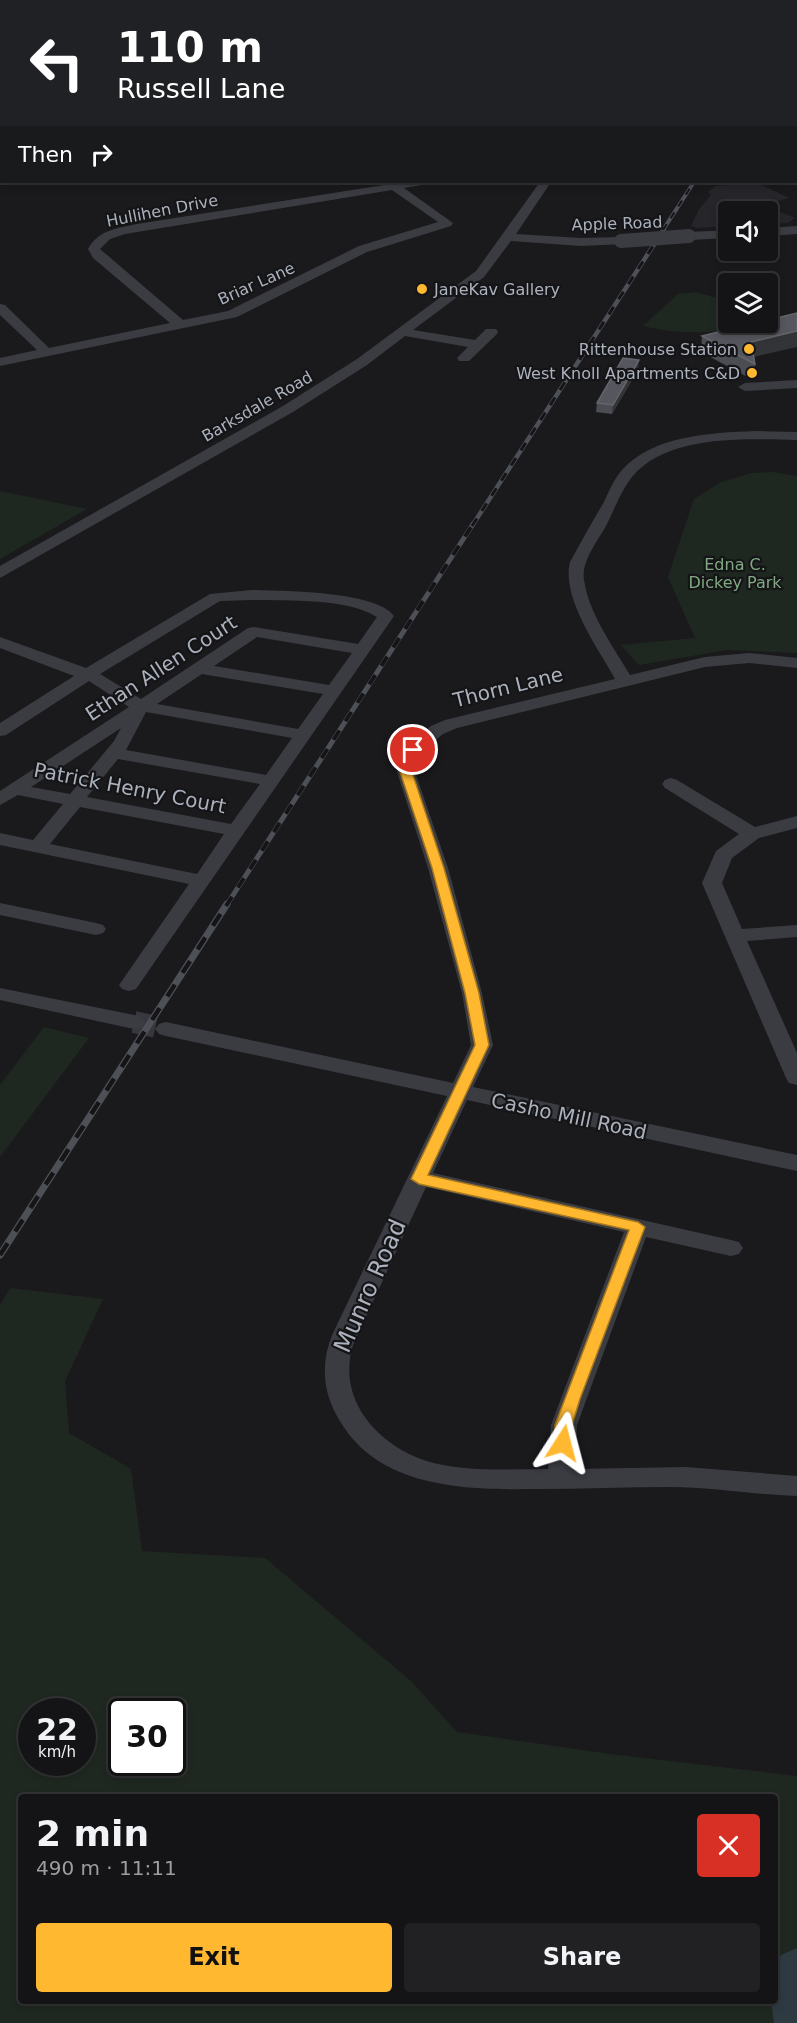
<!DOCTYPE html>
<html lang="en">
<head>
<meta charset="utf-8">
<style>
	:root { --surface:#141416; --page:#212123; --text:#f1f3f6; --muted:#9d9ea1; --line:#333335; --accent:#ffb830 }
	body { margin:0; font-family:"DejaVu Sans",sans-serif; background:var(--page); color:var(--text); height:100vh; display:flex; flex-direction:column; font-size:22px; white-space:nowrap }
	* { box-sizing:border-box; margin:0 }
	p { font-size:20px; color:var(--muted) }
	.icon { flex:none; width:33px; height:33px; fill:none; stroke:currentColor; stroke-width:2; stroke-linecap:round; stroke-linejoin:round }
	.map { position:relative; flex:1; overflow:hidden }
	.details { position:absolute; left:18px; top:1794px; width:760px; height:210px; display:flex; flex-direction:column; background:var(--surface); border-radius:6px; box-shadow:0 3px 9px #0003,0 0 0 2px var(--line) }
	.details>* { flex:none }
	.hud { position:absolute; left:0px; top:0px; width:798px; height:183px; box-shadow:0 3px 9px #0003,0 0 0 2px var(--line); background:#202124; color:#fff; overflow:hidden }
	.controls { position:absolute; left:718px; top:201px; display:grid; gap:12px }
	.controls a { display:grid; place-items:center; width:60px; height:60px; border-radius:6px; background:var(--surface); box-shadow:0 3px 9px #0003,0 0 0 2px var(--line); font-size:30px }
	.speed { position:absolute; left:18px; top:1698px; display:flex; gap:12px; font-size:30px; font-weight:700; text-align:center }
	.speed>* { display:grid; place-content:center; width:78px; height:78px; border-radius:50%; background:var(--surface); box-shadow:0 3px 9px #0003,0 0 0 2px var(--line); line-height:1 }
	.speed small { font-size:15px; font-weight:400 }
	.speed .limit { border:3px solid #111; border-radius:9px; background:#fff; color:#111 }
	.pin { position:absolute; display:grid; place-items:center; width:51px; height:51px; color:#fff; margin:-26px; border:3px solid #fff; border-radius:50%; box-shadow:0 2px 6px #0007 }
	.me { position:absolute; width:66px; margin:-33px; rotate:9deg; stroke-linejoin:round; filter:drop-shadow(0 0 4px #0008) }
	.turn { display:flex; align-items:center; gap:21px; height:126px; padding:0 18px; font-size:27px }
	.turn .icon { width:78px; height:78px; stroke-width:2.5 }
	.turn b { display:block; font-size:42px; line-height:51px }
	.then { display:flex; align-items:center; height:57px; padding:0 18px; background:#0003; gap:12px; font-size:22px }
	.round { display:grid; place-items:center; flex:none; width:63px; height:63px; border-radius:6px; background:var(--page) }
	.overview { display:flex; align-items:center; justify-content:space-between; height:102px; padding:0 18px }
	h1 { font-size:36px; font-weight:700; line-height:45px }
	.action { display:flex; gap:12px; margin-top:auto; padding:12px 18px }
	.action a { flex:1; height:69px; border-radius:6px; background:var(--accent); color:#111; font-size:24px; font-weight:700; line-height:69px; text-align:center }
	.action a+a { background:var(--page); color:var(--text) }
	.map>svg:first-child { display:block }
	.built { fill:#26262a }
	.green { fill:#1f2820; fill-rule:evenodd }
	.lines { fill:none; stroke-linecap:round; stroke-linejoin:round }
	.river { fill:#2e3a42; fill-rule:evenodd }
	.minor-tunnel { stroke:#37383d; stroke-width:22; stroke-dasharray:22 11; stroke-linecap:butt }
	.minor { fill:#3b3c42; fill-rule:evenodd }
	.major { fill:#565961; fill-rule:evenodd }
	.rail-far3-casing { stroke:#4d5057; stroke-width:4 }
	.rail-far2-casing { stroke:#4d5057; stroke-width:4.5 }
	.rail-far1-casing { stroke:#4d5057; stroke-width:5 }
	.rail-casing { stroke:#4d5057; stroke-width:7 }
	.rail-far3 { stroke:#151518; stroke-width:2; stroke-dasharray:7; stroke-linecap:butt }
	.rail-far2 { stroke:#151518; stroke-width:3; stroke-dasharray:9; stroke-linecap:butt }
	.rail-far1 { stroke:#151518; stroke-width:4; stroke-dasharray:11; stroke-linecap:butt }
	.rail { stroke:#151518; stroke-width:4.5; stroke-dasharray:14; stroke-linecap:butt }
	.minor-bridge { stroke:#3b3c42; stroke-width:14 }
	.wall { fill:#4b4d52 }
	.shaded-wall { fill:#333438 }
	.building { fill:#56575e; stroke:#63656c; stroke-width:1.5 }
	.route { fill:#ffb830; stroke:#a6781f; stroke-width:1.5 }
	.poi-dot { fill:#ffb830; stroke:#151518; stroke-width:2 }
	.labels { text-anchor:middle; stroke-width:4.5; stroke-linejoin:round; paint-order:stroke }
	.far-street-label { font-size:16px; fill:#abb1bd; stroke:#151518 }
	.far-poi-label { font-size:16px; fill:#abb1bd; stroke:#151518; text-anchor:end }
	.far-park-label { font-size:16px; fill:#81a983; stroke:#151518 }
	.street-label { font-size:20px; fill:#abb1bd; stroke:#151518 }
	.near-street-label { font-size:24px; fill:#abb1bd; stroke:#151518 }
</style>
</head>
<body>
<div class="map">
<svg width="797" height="2023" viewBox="0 0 797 2023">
	<rect width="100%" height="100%" fill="#1a1a1d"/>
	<polygon class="built" points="757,183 789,198 764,205 795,218 787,223 768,224 768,212 729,212 729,226 697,228 691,226 699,209 711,195 708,192 715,186"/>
	<g class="green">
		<path d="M695 292 729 301V322L764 323C723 333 685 336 643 326L678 294Z"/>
		<polygon points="772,472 797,476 797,653 727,650 639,665 621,645 695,638 668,577 694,499 721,482 752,473"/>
		<polygon points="0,491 87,509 0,559"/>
		<polygon points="44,1027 89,1038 0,1157 0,1085"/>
		<path d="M10 1288 103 1299 65 1381 69 1433 131 1469 142 1551 265 1558 412 1682 457 1732 610 1754 797 1776V2023H0V1305ZM32 1712H82V1762H32ZM122 1712H172V1762H122ZM21 1797H776V2001H21Z"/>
	</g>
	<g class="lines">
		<polygon class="river" points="797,1948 797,2023 774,2023 771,2001 776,2001 776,1965 781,1955"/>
		<polyline class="minor-tunnel" points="134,1022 166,1029"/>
		<g class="minor">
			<polygon points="434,0 445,0 446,2 435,2"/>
			<polygon points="517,0 534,0 516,2"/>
			<rect x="796" y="6" width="1" height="6"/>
			<polygon points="0,86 2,86 0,93"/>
			<polygon points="0,130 2,130 0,137"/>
			<path d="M382 182H428L427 184 404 188 453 223 451 226 367 252 237 317 0 366V358L37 350 0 315V304L5 305 49 348 170 323 93 258 88 249C98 230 118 228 137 224L384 185ZM392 190 438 222 359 246 228 311 183 320 100 249 110 239 125 234Z"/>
			<polygon points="540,182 551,182 516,234 581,238 621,237 625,238 625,244 581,246 511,241 484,277 413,330 475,340 486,329 496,329 498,332 496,335 469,361 459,361 457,358 468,347 405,336 367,365 293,412 0,578 0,566 283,406 357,359 476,271"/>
			<polygon points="797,226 797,234 768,236 768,228"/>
			<polygon points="729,230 729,238 689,240 683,236 689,232"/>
			<polygon points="797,380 797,388 745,391 738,387 745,383"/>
			<path d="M755 431 797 432V440C747 439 667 434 632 477 621 491 614 510 606 526 597 542 581 562 584 580 589 614 613 646 630 675L705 657 749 653 797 658V668L749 663 705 667 457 728 443 734 421 752 415 772 448 868 482 993 493 1045 473 1087 797 1155V1171L467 1100 433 1173 731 1240 739 1242 743 1248 739 1254 731 1256 646 1237 577 1425 575 1469 686 1467 797 1476V1496C755 1495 713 1487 670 1487 626 1487 582 1489 538 1489 465 1490 376 1489 337 1416 322 1389 321 1361 333 1333L447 1096 166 1036 159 1034 155 1029 159 1024 166 1022 453 1083 471 1045 462 993 428 868 397 772 407 746 431 726 445 720 615 679C598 648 561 598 570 562 581 542 592 522 604 502 609 491 614 479 622 470 654 435 710 433 755 431ZM426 1187 624 1232 551 1425 548 1469C512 1469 475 1472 438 1464 384 1452 335 1403 353 1345Z"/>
			<path d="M252 590C283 591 376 591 394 616L136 989 129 991 122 989 119 985 189 884 0 845V833L33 840 63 804 18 795 0 805V791L129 707 89 681 6 735 0 736V723L74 676 0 648V637L86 668 210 594ZM252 600C288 601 347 598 377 617L358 644 254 627 248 628 141 699 100 674 220 601ZM257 637 352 653 329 685 214 666ZM202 674 323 694 298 729 157 704ZM146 712 292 738 266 775 126 750ZM121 728 114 741 70 794 31 787ZM118 759 260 784 231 824 87 797ZM80 807 224 834 197 874 50 844Z"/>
			<polygon points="671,778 677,780 755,827 797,816 797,828 759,838 732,858 722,883 742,929 797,925 797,937 747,941 797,1053 797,1085 789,1083 786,1078 702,883 716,851 739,834 665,788 662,784 665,780"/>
			<polygon points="0,903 96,923 103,925 106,929 103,933 96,935 0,915"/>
			<polygon points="0,988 134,1015 141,1017 145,1022 141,1027 134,1029 0,1000"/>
		</g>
		<g class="major">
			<polygon points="176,0 200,0 175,2"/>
			<polygon points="707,0 720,0 721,2 708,2"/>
			<rect x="0" y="20" width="2" height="8"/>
			<rect x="796" y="76" width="1" height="8"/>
		</g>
		<defs>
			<polyline id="rail-far3" points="663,230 694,182"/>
			<polyline id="rail-far2" points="472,526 664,229"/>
			<polyline id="rail-far1" points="226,906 473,524"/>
			<polyline id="rail" points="0,1255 227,904"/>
		</defs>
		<use href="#rail-far3" class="rail-far3-casing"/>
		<use href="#rail-far2" class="rail-far2-casing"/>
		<use href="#rail-far1" class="rail-far1-casing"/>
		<use href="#rail" class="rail-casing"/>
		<use href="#rail-far3" class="rail-far3"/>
		<use href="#rail-far2" class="rail-far2"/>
		<use href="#rail-far1" class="rail-far1"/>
		<use href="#rail" class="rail"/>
		<polyline class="minor-bridge" points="621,241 689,236"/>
	</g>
	<g class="wall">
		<polygon points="702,336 754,357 755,364 753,380 701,352"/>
		<polygon points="638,370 612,414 596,412 597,403"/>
	</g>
	<g class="shaded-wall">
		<polygon points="797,331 797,347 749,358 751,342"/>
		<polygon points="639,360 638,370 612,414 613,405"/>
	</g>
	<g class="building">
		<polygon points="797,313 797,331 751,342 755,364 702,336 758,322 768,322 768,320"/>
		<polygon points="623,358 639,360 613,405 597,403"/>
	</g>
	<polygon class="route" points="413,746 419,750 412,772 444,868 479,993 489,1045 428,1175 638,1222 645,1227 580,1399 572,1425 569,1448 563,1449 557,1448 554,1443 555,1425 629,1230 419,1184 411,1179 475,1045 465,993 432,868 400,772 407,750"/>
	<g class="poi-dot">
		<circle cx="422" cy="289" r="6"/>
		<circle cx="749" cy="349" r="6"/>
		<circle cx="752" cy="373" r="6"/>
	</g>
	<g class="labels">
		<g class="far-street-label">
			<text transform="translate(162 210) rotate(-11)" y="6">Hullihen Drive</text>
			<text transform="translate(617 223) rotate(-2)" y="6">Apple Road</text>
			<text transform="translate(256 283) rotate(-24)" y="6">Briar Lane</text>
			<text transform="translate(257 406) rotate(-30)" y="6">Barksdale Road</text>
		</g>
		<g class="far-poi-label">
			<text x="434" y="295" text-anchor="start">JaneKav Gallery</text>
			<text x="737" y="355">Rittenhouse Station</text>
			<text x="740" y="379">West Knoll Apartments C&amp;D</text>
		</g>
		<g class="far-park-label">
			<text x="735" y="570">Edna C.<tspan x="735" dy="18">Dickey Park</tspan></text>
		</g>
		<g class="street-label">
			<text transform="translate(161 668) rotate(-33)" y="7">Ethan Allen Court</text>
			<text transform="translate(508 687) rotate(-14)" y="7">Thorn Lane</text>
			<text transform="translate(130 788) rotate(11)" y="7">Patrick Henry Court</text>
			<text transform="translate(569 1116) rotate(12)" y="7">Casho Mill Road</text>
		</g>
		<g class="near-street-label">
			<text transform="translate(370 1286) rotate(-66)" y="8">Munro Road</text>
		</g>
	</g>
</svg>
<div class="controls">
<a><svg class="icon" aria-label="sound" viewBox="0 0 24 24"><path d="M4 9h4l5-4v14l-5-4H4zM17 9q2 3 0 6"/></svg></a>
<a><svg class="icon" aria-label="layers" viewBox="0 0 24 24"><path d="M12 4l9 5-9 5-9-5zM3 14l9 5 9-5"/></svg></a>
</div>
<div class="speed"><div>22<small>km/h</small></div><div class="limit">30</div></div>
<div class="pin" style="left:413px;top:750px;background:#d93025"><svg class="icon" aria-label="arrive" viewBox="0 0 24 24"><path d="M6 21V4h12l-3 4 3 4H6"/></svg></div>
<svg class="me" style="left:563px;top:1443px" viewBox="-20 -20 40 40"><path d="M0-17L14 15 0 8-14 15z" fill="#ffb830" stroke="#fff" stroke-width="4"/></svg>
<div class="hud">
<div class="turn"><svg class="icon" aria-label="left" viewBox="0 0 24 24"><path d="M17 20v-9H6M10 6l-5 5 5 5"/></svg><div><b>110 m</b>Russell Lane</div></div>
<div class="then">Then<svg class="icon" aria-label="right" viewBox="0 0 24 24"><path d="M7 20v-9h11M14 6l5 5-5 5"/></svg></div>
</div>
<section class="details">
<div class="overview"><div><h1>2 min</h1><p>490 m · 11:11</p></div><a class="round" style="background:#d93025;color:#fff"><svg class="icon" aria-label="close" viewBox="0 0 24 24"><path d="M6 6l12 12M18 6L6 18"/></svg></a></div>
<div class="action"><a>Exit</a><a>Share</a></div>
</section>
</div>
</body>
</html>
